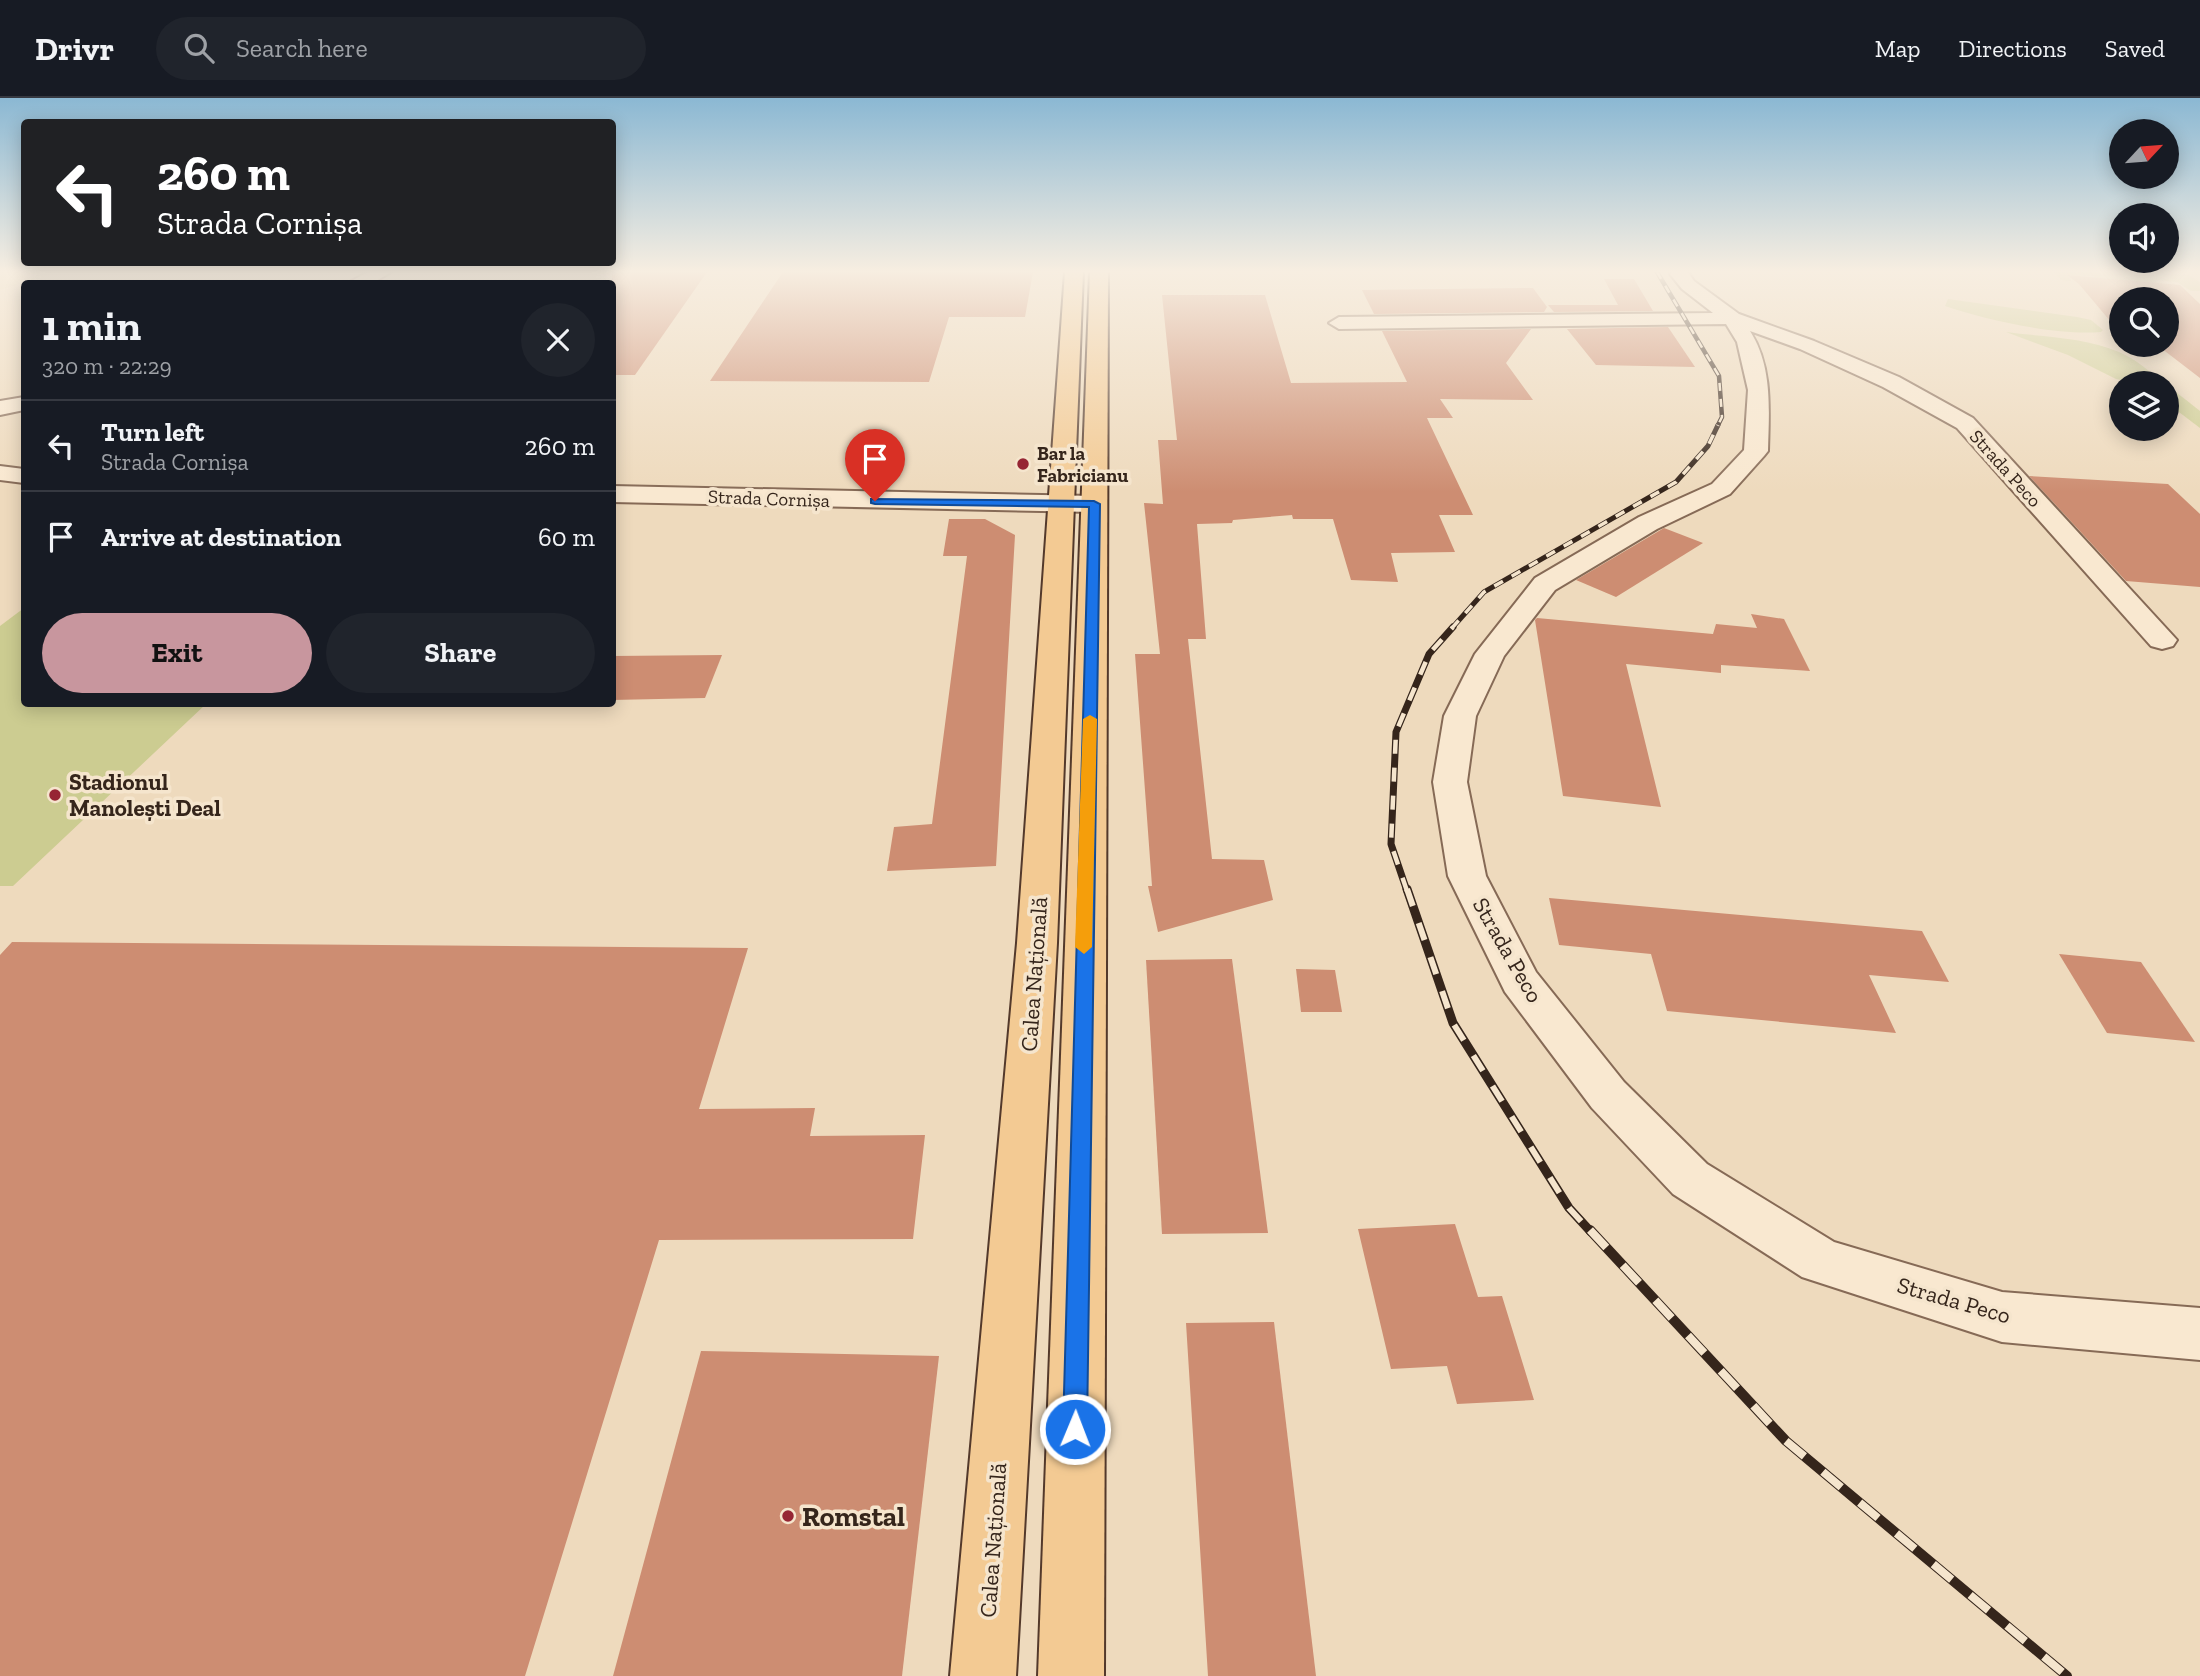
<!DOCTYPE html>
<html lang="en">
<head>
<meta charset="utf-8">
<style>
	:root { --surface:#171b24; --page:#20242c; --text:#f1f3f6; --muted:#9ea1a6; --line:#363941; --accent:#c8969e }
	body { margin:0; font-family:"Zilla Slab",serif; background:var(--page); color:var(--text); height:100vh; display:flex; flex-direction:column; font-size:26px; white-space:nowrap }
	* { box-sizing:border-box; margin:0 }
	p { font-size:23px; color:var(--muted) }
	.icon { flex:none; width:38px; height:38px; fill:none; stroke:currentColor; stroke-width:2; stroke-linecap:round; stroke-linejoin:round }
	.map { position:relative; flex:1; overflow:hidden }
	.panel { position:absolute; left:21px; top:182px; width:595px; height:427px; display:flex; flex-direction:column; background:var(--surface); border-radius:7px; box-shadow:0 4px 18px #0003 }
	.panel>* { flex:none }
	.banner { position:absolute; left:21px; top:21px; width:595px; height:147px; border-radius:7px; box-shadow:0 4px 18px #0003; background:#202124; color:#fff; overflow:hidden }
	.needle { width:46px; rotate:64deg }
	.tools { position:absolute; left:2109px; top:21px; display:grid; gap:14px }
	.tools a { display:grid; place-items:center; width:70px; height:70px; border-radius:50%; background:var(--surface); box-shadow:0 4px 18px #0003; font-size:35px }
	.pin { position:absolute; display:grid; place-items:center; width:60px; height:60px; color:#fff; margin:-72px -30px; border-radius:50% 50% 50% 0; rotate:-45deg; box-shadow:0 0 7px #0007 }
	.pin .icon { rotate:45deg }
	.me { position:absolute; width:77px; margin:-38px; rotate:1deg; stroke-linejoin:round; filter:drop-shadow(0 0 5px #0008) }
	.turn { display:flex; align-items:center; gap:24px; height:147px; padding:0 21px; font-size:32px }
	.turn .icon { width:91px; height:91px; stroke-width:2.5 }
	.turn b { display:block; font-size:49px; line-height:60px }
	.round { display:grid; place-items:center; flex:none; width:74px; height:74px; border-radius:37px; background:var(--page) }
	.overview { display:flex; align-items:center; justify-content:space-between; height:119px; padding:0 21px }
	h1 { font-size:42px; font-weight:700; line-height:52px }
	.cta { display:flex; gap:14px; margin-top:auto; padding:14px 21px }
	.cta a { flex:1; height:80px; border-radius:42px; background:var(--accent); color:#111; font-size:28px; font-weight:700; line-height:80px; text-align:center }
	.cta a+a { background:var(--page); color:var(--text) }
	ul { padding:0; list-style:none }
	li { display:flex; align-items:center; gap:21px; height:91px; padding:0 21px; border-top:2px solid var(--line) }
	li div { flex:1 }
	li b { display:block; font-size:26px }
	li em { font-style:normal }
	header { display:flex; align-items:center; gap:42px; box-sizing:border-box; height:98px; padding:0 35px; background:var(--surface); border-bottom:2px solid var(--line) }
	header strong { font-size:33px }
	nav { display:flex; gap:38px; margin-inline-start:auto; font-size:24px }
	.search { width:490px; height:63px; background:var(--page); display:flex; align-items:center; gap:18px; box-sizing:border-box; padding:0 24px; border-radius:38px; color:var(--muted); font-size:26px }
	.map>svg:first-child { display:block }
	.farmland { fill:#e4d4aa }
	.green { fill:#cccc91 }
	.building { fill:#cd8d72 }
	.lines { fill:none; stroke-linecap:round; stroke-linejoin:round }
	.minor-casing { stroke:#866a56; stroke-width:4 }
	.major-casing { stroke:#53392b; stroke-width:4 }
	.minor { fill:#f9e8d0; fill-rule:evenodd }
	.major { fill:#f3ca93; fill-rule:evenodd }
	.rail-far4-casing { stroke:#35251b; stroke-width:4.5 }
	.rail-far3-casing { stroke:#35251b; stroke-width:5 }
	.rail-far2-casing { stroke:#35251b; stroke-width:7 }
	.rail-far1-casing { stroke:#35251b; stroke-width:9 }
	.rail-casing { stroke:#35251b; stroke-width:10 }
	.rail-far4 { stroke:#f5e5cd; stroke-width:2.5; stroke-dasharray:8; stroke-linecap:butt }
	.rail-far3 { stroke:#f5e5cd; stroke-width:3.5; stroke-dasharray:10; stroke-linecap:butt }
	.rail-far2 { stroke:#f5e5cd; stroke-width:4.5; stroke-dasharray:14; stroke-linecap:butt }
	.rail-far1 { stroke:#f5e5cd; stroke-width:6; stroke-dasharray:18; stroke-linecap:butt }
	.rail { stroke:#f5e5cd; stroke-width:8; stroke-dasharray:24; stroke-linecap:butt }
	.route { fill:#1a73e8; stroke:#114b97; stroke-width:2 }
	.slow { fill:#f59e0b }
	.poi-dot { fill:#962533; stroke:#f5e5cd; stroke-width:2.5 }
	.labels { text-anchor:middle; stroke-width:7; stroke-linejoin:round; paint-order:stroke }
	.far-poi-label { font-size:19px; font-weight:bold; fill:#35251b; stroke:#f5e5cd; text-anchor:start }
	.far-street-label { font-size:19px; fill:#35251b; stroke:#f5e5cd }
	.poi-label { font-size:23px; font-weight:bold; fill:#35251b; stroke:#f5e5cd; text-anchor:start }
	.street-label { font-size:23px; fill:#35251b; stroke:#f5e5cd }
	.near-poi-label { font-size:28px; font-weight:bold; fill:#35251b; stroke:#f5e5cd; text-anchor:start }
</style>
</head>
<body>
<header>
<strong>Drivr</strong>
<div class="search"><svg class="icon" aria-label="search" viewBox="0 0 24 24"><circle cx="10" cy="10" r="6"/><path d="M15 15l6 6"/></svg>Search here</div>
<nav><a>Map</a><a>Directions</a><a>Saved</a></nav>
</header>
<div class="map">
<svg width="2200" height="1578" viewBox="0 0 2200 1578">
	<rect width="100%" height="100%" fill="#eedabd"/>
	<polygon class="farmland" points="0,174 57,174 0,192"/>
	<g class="green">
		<polygon points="2054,174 2188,177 2200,184 2200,193 2191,193 2177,184 2155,182 2160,188 2102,184 2094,178 2069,177 2071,183 2061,182"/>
		<path d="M1948 201 2077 219 2091 222 2103 232 2101 234C2058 238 1986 222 1945 208Z"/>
		<path d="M2006 234C2043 239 2085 239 2119 254 2136 261 2150 274 2164 285H2136L2116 281 2068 257Z"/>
		<polygon points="2167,287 2200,313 2200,330 2167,305"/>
		<polygon points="24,510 24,606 206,606 13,788 0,788 0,528"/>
	</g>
	<g class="building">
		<polygon points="612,174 707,174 635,277 612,277"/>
		<polygon points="783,174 1033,174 1025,219 949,219 929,284 710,283"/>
		<polygon points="2067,177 2180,187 2200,206 2200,280 2157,247 2166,247 2166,201 2121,201 2121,236 2079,186"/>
		<polygon points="1604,181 1634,181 1653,213 1554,214 1548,207 1618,207"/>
		<polygon points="1533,190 1547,209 1544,214 1374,216 1362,192"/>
		<polygon points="1162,197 1265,197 1291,285 1407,284 1382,233 1531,231 1506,265 1533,302 1440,301 1453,320 1427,320 1473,417 1439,417 1455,454 1391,455 1398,484 1351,482 1333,421 1293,421 1292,417 1233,422 1232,425 1197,426 1206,541 1188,541 1212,761 1264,762 1273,802 1158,834 1148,788 1152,788 1135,556 1160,556 1144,405 1163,406 1158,342 1177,342"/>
		<polygon points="1668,229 1695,269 1596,267 1567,231"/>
		<polygon points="2029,378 2168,386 2200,416 2200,489 2126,483"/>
		<polygon points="949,421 985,421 1015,437 996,768 887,773 894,729 932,726 967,458 943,458"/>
		<polygon points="1664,430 1703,445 1616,499 1576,482"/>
		<polygon points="1751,516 1784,521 1810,573 1721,567 1721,575 1626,566 1661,709 1563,698 1535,522 1537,520 1713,536 1716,526 1757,530"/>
		<polygon points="722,557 705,600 612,602 612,558"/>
		<polygon points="1549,800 1922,833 1949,884 1869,877 1896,935 1667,913 1651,856 1559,847"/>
		<polygon points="12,844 748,850 699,1011 815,1010 810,1038 925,1037 913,1141 659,1142 525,1578 0,1578 0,857"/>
		<polygon points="2059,856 2141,864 2195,944 2107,935"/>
		<polygon points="1232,861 1268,1135 1162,1136 1146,862"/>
		<polygon points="1296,871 1335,872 1342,914 1301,914"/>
		<polygon points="1455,1126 1478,1199 1502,1198 1534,1302 1457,1306 1447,1268 1391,1271 1358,1131"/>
		<polygon points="1274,1224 1316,1578 1208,1578 1186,1225"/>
		<polygon points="701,1253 939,1258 902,1578 613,1578"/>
	</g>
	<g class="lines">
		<defs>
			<g id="minor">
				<polygon points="368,174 391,174 371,186 346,186"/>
				<path d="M1672 174H1688L1694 183 1739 216 1814 243 1899 279 1973 320 2177 542 2173 548 2162 551 2151 548 1957 330 1883 289 1800 251 1750 233C1773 269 1769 312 1768 353L1764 358 1730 396 1657 431 1555 492 1504 558 1476 618 1467 684 1486 778 1536 874 1624 984 1707 1066 1834 1144 2002 1194 2200 1210V1262L2002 1244 1802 1179 1673 1096 1592 1010 1505 894 1448 778 1433 684 1444 618 1475 556 1535 480 1639 419 1712 386 1744 352 1748 292 1737 244 1726 226 1339 231 1329 225 1339 219 1713 215 1682 191 1670 176Z"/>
				<polygon points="24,299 24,312 0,317 0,303"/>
				<polygon points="0,368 24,371 24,385 0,382"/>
				<polygon points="612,388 1094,398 1103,401 1107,406 1103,411 1094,414 612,404"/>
			</g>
			<g id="major">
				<polygon points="1065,174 1083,174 1057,845 1016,1578 950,1578 1017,845"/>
				<polygon points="1090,174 1108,174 1104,1578 1038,1578"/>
			</g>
		</defs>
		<use href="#minor" class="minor-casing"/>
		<use href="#major" class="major-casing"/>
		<use href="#minor" class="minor"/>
		<use href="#major" class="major"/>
		<defs>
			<polyline id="rail-far4" points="1657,174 1719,278 1722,319 1717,329"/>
			<polyline id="rail-far3" points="1452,530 1484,494 1676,384 1708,348 1718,327"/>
			<polyline id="rail-far2" points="1407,793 1391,746 1396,634 1429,556 1453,529"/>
			<polyline id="rail-far1" points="1407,791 1453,925 1569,1110 1591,1134"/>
			<polyline id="rail" points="1590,1132 1786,1343 2067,1578"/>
		</defs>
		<use href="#rail-far4" class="rail-far4-casing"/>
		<use href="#rail-far3" class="rail-far3-casing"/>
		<use href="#rail-far2" class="rail-far2-casing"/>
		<use href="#rail-far1" class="rail-far1-casing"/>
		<use href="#rail" class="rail-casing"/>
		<use href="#rail-far4" class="rail-far4"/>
		<use href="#rail-far3" class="rail-far3"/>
		<use href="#rail-far2" class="rail-far2"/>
		<use href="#rail-far1" class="rail-far1"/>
		<use href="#rail" class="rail"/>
	</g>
	<linearGradient id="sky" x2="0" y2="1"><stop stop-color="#8bb8d3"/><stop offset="0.44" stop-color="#f7eee1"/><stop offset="1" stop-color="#f7eee1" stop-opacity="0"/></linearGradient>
	<rect width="2200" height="394" fill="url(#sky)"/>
	<polygon class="route" points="871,401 1094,403 1100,406 1087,1331 1083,1339 1075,1342 1067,1339 1063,1331 1089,409 875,406 871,405"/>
	<polygon class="slow" points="1090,617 1097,621 1092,849 1084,856 1075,849 1083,621"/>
	<g class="poi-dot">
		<circle cx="1023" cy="366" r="7"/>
		<circle cx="55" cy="697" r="7"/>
		<circle cx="788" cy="1418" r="7"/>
	</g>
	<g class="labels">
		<g class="far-poi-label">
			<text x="1037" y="362">Bar la<tspan x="1037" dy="22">Fabricianu</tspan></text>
		</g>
		<g class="far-street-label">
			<text transform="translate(2006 370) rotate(48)" y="7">Strada Peco</text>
			<text transform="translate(769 400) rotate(2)" y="7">Strada Cornișa</text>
		</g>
		<g class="poi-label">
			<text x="69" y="692">Stadionul<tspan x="69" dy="26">Manolești Deal</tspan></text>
		</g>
		<g class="street-label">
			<text transform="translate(1508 852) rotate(60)" y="8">Strada Peco</text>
			<text transform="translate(1034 876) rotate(-86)" y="8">Calea Națională</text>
			<text transform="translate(1954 1202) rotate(16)" y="8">Strada Peco</text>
			<text transform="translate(993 1442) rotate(-86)" y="8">Calea Națională</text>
		</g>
		<g class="near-poi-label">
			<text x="802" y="1428">Romstal</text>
		</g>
	</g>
</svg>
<div class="tools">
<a><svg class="needle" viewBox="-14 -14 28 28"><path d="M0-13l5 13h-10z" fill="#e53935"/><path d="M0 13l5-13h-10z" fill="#9ea1a6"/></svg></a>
<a><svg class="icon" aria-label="sound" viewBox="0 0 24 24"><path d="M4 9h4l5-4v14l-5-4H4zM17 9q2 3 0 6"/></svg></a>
<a><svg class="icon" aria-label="search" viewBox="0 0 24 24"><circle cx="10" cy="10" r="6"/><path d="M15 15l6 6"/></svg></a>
<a><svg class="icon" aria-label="layers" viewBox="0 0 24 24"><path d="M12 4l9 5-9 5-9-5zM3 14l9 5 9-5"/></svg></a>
</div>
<div class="pin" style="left:875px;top:403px;background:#d93025"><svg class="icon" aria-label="arrive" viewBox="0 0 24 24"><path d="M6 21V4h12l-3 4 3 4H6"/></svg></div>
<svg class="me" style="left:1075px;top:1331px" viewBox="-20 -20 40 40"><circle r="17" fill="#1a73e8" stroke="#fff" stroke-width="3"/><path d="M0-11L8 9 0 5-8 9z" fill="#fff"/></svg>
<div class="banner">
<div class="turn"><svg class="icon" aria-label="left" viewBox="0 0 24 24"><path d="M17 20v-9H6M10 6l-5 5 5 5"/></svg><div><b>260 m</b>Strada Cornișa</div></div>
</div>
<section class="panel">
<div class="overview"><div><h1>1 min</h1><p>320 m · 22:29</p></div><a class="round"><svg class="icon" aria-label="close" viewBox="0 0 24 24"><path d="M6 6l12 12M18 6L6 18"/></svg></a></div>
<ul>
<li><svg class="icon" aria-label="left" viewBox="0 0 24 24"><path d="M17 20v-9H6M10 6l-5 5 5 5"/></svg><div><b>Turn left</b><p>Strada Cornișa</p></div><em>260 m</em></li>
<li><svg class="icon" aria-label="arrive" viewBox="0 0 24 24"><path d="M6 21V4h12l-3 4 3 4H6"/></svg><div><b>Arrive at destination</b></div><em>60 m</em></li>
</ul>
<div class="cta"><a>Exit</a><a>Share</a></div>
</section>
</div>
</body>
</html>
